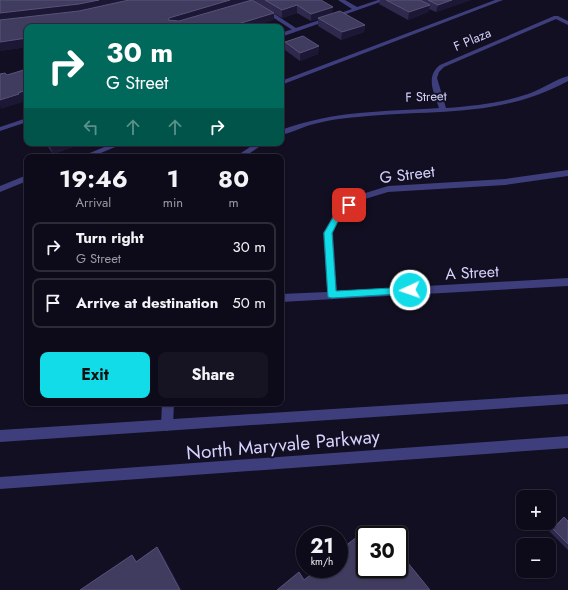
<!DOCTYPE html>
<html lang="en">
<head>
<meta charset="utf-8">
<style>
	:root { --surface:#0d0b19; --page:#161422; --text:#f1f3f6; --muted:#9a9ba2; --line:#2d2b38; --accent:#12dce8 }
	body { margin:0; font-family:Jost,sans-serif; background:var(--page); color:var(--text); height:100vh; display:flex; flex-direction:column; font-size:15px; white-space:nowrap }
	* { box-sizing:border-box; margin:0 }
	p { font-size:13px; color:var(--muted) }
	.icon { flex:none; width:22px; height:22px; fill:none; stroke:currentColor; stroke-width:2; stroke-linecap:round; stroke-linejoin:round }
	.map { position:relative; flex:1; overflow:hidden }
	.side { position:absolute; left:24px; top:154px; width:260px; height:252px; display:flex; flex-direction:column; background:var(--surface); border-radius:8px; box-shadow:0 1px 3px #0004,0 0 0 1px var(--line) }
	.side>* { flex:none }
	.top-card { position:absolute; left:24px; top:24px; width:260px; height:122px; border-radius:8px; box-shadow:0 1px 3px #0004,0 0 0 1px var(--line); background:#00695c; color:#fff; overflow:hidden }
	.buttons { position:absolute; left:516px; top:490px; display:grid; gap:8px }
	.buttons a { display:grid; place-items:center; width:40px; height:40px; border-radius:8px; background:var(--surface); box-shadow:0 1px 3px #0004,0 0 0 1px var(--line); font-size:20px }
	.speed { position:absolute; left:296px; top:526px; display:flex; gap:8px; font-size:20px; font-weight:700; text-align:center }
	.speed>* { display:grid; place-content:center; width:52px; height:52px; border-radius:50%; background:var(--surface); box-shadow:0 1px 3px #0004,0 0 0 1px var(--line); line-height:1 }
	.speed small { font-size:10px; font-weight:400 }
	.speed .limit { border:2px solid #111; border-radius:6px; background:#fff; color:#111 }
	.pin { position:absolute; display:grid; place-items:center; width:34px; height:34px; color:#fff; margin:-17px; border-radius:8px; box-shadow:0 2px 6px #0006 }
	.me { position:absolute; width:44px; margin:-22px; rotate:267deg; stroke-linejoin:round; filter:drop-shadow(0 0 3px #0008) }
	.turn { display:flex; align-items:center; gap:14px; height:84px; padding:0 16px; font-size:18px }
	.turn .icon { width:52px; height:52px; stroke-width:2.5 }
	.turn b { display:block; font-size:28px; line-height:34px }
	.lanes { display:flex; align-items:center; height:38px; padding:0 16px; background:#0003; justify-content:center; gap:20px; direction:ltr }
	.lanes .off { opacity:.35 }
	.eta { display:flex; justify-content:space-evenly; align-items:center; height:68px; text-align:center }
	.eta b { font-size:24px; font-weight:700; line-height:28px }
	.action { display:flex; gap:8px; margin-top:auto; padding:8px 16px }
	.action a { flex:1; height:46px; border-radius:8px; background:var(--accent); color:#111; font-size:16px; font-weight:700; line-height:46px; text-align:center }
	.action a+a { background:var(--page); color:var(--text) }
	ul { padding:0; list-style:none }
	li { display:flex; align-items:center; gap:12px; height:50px; margin:0 8px 6px; padding:0 8px; border:2px solid var(--line); border-radius:8px }
	li div { flex:1 }
	li b { display:block; font-size:15px }
	li em { font-style:normal }
	.map>svg:first-child { display:block }
	.lines { fill:none; stroke-linecap:round; stroke-linejoin:round }
	.service { fill:#3e3e7c; fill-rule:evenodd }
	.minor { fill:#3e3e7c; fill-rule:evenodd }
	.tertiary { fill:#3e3e7c; fill-rule:evenodd }
	.wall { fill:#2f2a4d }
	.shaded-wall { fill:#1b1734 }
	.building { fill:#403c60; stroke:#585378 }
	.route { fill:#12dce8; stroke:#0c8f97 }
	.labels { text-anchor:middle; stroke-width:4; stroke-linejoin:round; paint-order:stroke }
	.far-street-label { font-size:13px; fill:#d5d2fc; stroke:#110f21 }
	.street-label { font-size:16px; fill:#d5d2fc; stroke:#110f21 }
	.near-street-label { font-size:19px; fill:#d5d2fc; stroke:#110f21 }
</style>
</head>
<body>
<div class="map">
<svg width="568" height="590" viewBox="0 0 568 590">
	<rect width="100%" height="100%" fill="#110f21"/>
	<g class="lines">
		<g class="service">
			<polygon points="495,0 503,0 281,85 281,81"/>
			<polygon points="260,7 264,7 299,30 294,31 260,9"/>
			<polygon points="114,143 125,143 91,157 80,157"/>
			<polygon points="27,175 27,181 0,192 0,186"/>
		</g>
		<g class="minor">
			<polygon points="338,0 345,0 357,7 378,0 386,0 281,37 281,33 352,9"/>
			<path d="M554 16H558L568 21V25L556 19 444 67 439 72 437 78 446 108C474 106 502 103 528 94 542 89 554 80 568 76V81C498 119 433 109 358 117 341 118 323 121 307 126 298 129 290 133 281 135V130C336 110 382 112 439 108 434 92 425 77 440 65Z"/>
			<polygon points="27,118 27,122 0,131 0,127"/>
			<polygon points="256,143 265,143 244,157 235,157"/>
			<polygon points="568,170 568,176 505,185 388,192 365,199 352,207 340,218 333,233 337,291 568,278 568,286 281,302 281,294 327,292 323,233 334,214 346,203 359,195 388,186 505,179"/>
			<polygon points="162,403 174,403 173,425 171,429 167,431 163,429 161,425"/>
		</g>
		<g class="tertiary">
			<polygon points="568,394 568,404 0,442 0,430"/>
			<polygon points="568,436 568,448 0,489 0,477"/>
		</g>
	</g>
	<g class="wall">
		<polygon points="0,0 321,0 332,13 365,25 364,32 341,40 318,26 318,19 311,21 297,13 282,18 254,1 274,20 27,27 27,47 0,51"/>
		<polygon points="380,0 471,0 436,12 429,9 428,12 408,20 379,4"/>
		<polygon points="285,42 319,46 318,54 300,61 285,50"/>
		<polygon points="45,143 73,143 72,144 73,147 53,154"/>
		<polygon points="564,517 568,521 568,550 549,531"/>
	</g>
	<g class="shaded-wall">
		<polygon points="99,0 137,0 81,12 0,21 0,13"/>
		<polygon points="230,0 254,0 254,1 171,26 168,20 169,18"/>
		<polygon points="452,0 471,0 436,12 438,5"/>
		<polygon points="297,5 297,13 282,18 282,10"/>
		<polygon points="430,5 428,12 408,20 409,12"/>
		<polygon points="333,7 332,14 318,18 318,19 311,21 311,14"/>
		<polygon points="274,13 274,20 253,27 228,27"/>
		<polygon points="365,25 364,32 341,40 342,32"/>
		<polygon points="27,38 27,47 0,51 0,42"/>
		<polygon points="319,46 318,54 300,61 300,53"/>
		<polygon points="27,90 27,99 22,101 23,102 1,109 0,106 0,100"/>
		<polygon points="59,143 73,143 72,144 73,147 53,154 50,146"/>
		<polygon points="157,547 163,555 182,590 180,590"/>
		<polygon points="132,555 139,563 136,562"/>
	</g>
	<g class="building">
		<polygon points="0,0 99,0 79,4 0,13"/>
		<polygon points="129,0 230,0 169,18 168,20 179,21 252,0 274,13 228,27 27,27 27,38 0,42 0,20 79,11"/>
		<polygon points="265,0 321,0 333,7 311,14 297,5 282,10"/>
		<polygon points="386,0 420,0 430,5 409,12"/>
		<polygon points="428,0 452,0 438,5"/>
		<polygon points="340,11 365,25 342,32 318,18"/>
		<polygon points="303,36 319,46 300,53 285,42"/>
		<polygon points="27,69 27,90 18,93 19,94 0,100 0,74 5,73 7,75"/>
		<polygon points="48,143 59,143 50,146"/>
		<polygon points="564,517 568,521 568,544 553,529"/>
		<polygon points="380,528 386,535 371,535"/>
		<polygon points="358,536 363,542 365,540 365,569 399,569 399,552 430,590 277,590 299,572 304,580 318,569 339,569 339,551"/>
		<polygon points="157,547 180,590 80,590 132,555 136,562"/>
	</g>
	<polygon class="route" points="346,203 352,203 353,205 340,217 332,233 336,291 410,287 415,290 414,293 332,298 328,297 324,233 335,214"/>
	<g class="labels">
		<g class="far-street-label">
			<text transform="translate(472 39) rotate(-23)" y="5">F Plaza</text>
			<text transform="translate(426 96) rotate(-2)" y="5">F Street</text>
		</g>
		<g class="street-label">
			<text transform="translate(407 174) rotate(-7)" y="6">G Street</text>
			<text transform="translate(472 272) rotate(-3)" y="6">A Street</text>
		</g>
		<g class="near-street-label">
			<text transform="translate(283 444) rotate(-5)" y="7">North Maryvale Parkway</text>
		</g>
	</g>
</svg>
<div class="buttons">
<a>+</a>
<a>−</a>
</div>
<div class="speed"><div>21<small>km/h</small></div><div class="limit">30</div></div>
<div class="pin" style="left:349px;top:205px;background:#d93025"><svg class="icon" aria-label="arrive" viewBox="0 0 24 24"><path d="M6 21V4h12l-3 4 3 4H6"/></svg></div>
<svg class="me" style="left:410px;top:290px" viewBox="-20 -20 40 40"><circle r="17" fill="#12dce8" stroke="#fff" stroke-width="3"/><path d="M0-11L8 9 0 5-8 9z" fill="#fff"/></svg>
<div class="top-card">
<div class="turn"><svg class="icon" aria-label="right" viewBox="0 0 24 24"><path d="M7 20v-9h11M14 6l5 5-5 5"/></svg><div><b>30 m</b>G Street</div></div>
<div class="lanes"><svg class="icon off" aria-label="left" viewBox="0 0 24 24"><path d="M17 20v-9H6M10 6l-5 5 5 5"/></svg><svg class="icon off" aria-label="ahead" viewBox="0 0 24 24"><path d="M12 20V5M6 11l6-6 6 6"/></svg><svg class="icon off" aria-label="ahead" viewBox="0 0 24 24"><path d="M12 20V5M6 11l6-6 6 6"/></svg><svg class="icon" aria-label="right" viewBox="0 0 24 24"><path d="M7 20v-9h11M14 6l5 5-5 5"/></svg></div>
</div>
<section class="side">
<div class="eta">
<div><b>19:46</b><p>Arrival</p></div>
<div><b>1</b><p>min</p></div>
<div><b>80</b><p>m</p></div>
</div>
<ul>
<li><svg class="icon" aria-label="right" viewBox="0 0 24 24"><path d="M7 20v-9h11M14 6l5 5-5 5"/></svg><div><b>Turn right</b><p>G Street</p></div><em>30 m</em></li>
<li><svg class="icon" aria-label="arrive" viewBox="0 0 24 24"><path d="M6 21V4h12l-3 4 3 4H6"/></svg><div><b>Arrive at destination</b></div><em>50 m</em></li>
</ul>
<div class="action"><a>Exit</a><a>Share</a></div>
</section>
</div>
</body>
</html>
